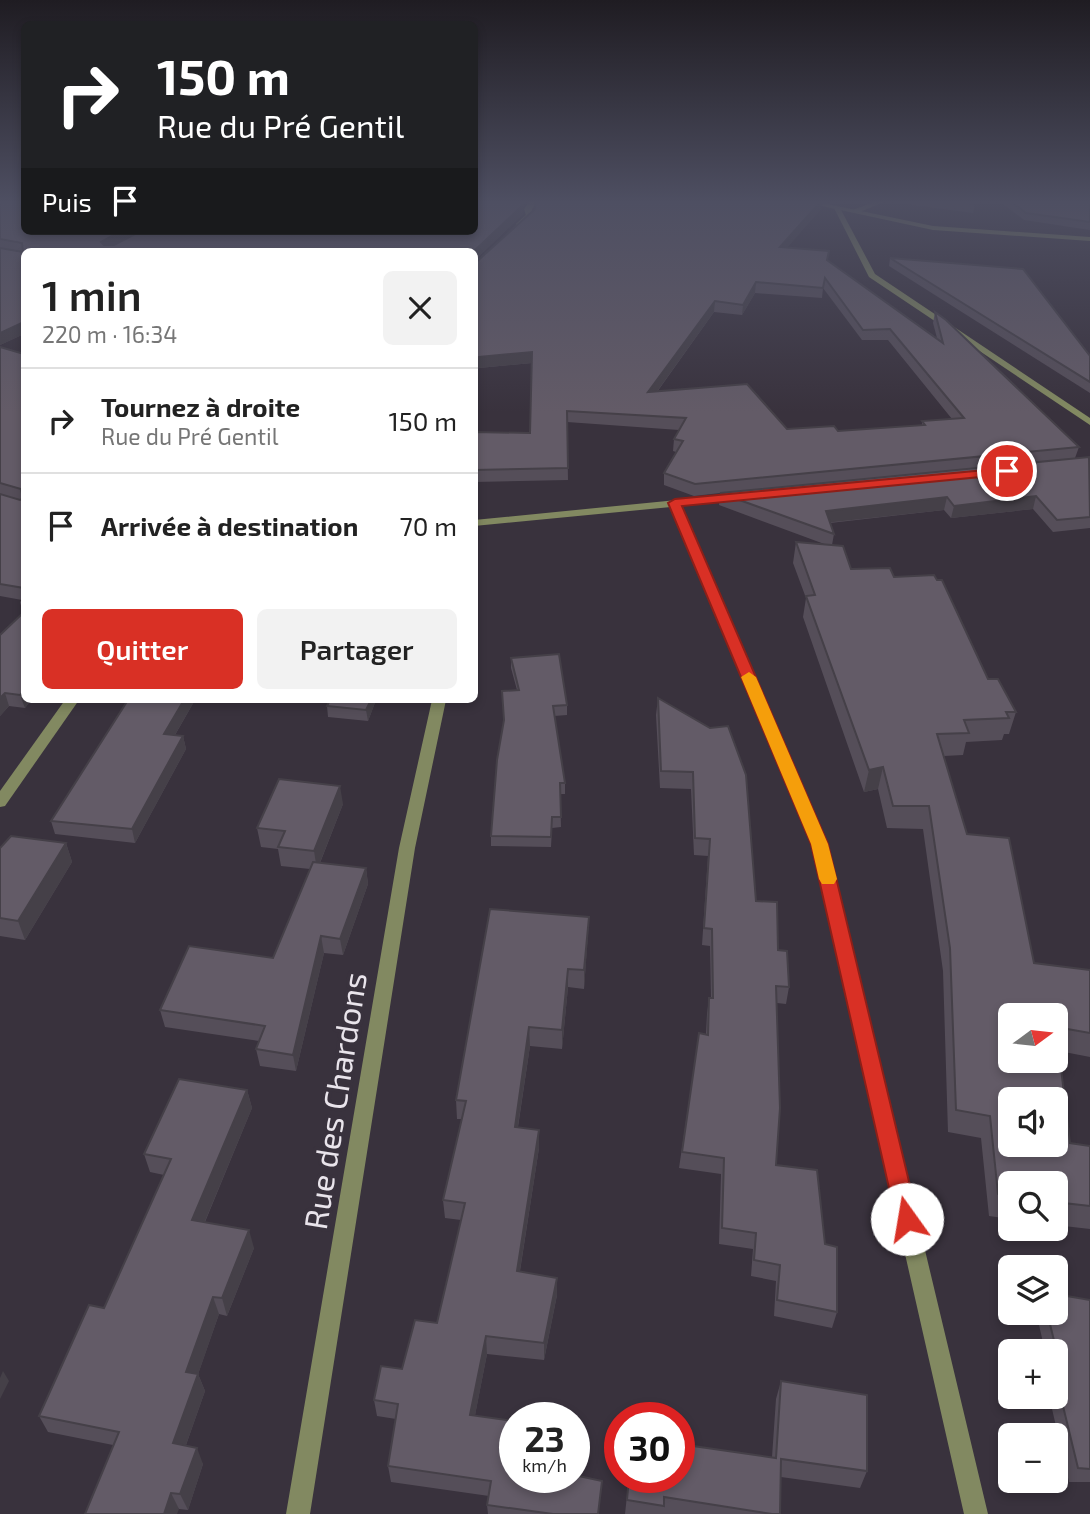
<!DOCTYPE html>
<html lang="fr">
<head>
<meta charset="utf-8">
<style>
	:root { --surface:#fff; --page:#f2f2f2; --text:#222; --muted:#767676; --line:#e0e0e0; --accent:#d93025 }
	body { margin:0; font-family:"Exo 2",sans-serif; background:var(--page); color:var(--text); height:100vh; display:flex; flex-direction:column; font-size:26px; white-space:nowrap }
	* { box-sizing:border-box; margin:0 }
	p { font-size:23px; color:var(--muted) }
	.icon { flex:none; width:38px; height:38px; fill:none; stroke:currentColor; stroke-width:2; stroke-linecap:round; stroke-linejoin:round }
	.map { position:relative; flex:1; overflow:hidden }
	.panel { position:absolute; left:21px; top:248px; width:457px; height:455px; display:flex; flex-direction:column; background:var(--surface); border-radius:10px; box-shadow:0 4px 10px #0003 }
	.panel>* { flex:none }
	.banner { position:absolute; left:21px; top:21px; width:457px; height:214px; border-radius:10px; box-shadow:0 4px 10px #0003; background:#202124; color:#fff; overflow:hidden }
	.needle { width:46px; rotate:75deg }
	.fabs { position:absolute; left:998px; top:1003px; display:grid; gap:14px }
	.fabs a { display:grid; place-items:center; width:70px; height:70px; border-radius:10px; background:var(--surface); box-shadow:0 4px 10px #0003; font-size:35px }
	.speed { position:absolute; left:499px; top:1402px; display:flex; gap:14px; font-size:35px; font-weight:700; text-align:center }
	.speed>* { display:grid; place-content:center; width:91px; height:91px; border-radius:50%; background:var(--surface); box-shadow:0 4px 10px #0003; line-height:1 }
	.speed small { font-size:18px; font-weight:400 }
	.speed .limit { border:10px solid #d22; background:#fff; color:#111 }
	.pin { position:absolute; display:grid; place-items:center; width:60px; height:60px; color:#fff; margin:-30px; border:4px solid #fff; border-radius:50%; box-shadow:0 2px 7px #0007 }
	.me { position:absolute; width:77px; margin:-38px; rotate:347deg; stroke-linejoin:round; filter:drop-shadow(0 0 5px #0008) }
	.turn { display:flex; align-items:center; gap:24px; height:147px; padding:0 21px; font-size:32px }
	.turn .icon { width:91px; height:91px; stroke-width:2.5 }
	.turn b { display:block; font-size:49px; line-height:60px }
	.then { display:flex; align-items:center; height:66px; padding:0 21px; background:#0003; gap:14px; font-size:26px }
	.round { display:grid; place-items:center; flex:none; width:74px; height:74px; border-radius:10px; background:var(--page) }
	.headline { display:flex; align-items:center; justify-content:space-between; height:119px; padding:0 21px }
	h1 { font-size:42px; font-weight:600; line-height:52px }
	.cta { display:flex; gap:14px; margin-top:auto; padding:14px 21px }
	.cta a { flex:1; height:80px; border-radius:10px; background:var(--accent); color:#fff; font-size:28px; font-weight:600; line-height:80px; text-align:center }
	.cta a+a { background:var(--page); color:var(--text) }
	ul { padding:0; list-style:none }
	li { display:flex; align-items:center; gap:21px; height:105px; padding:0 21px; border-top:2px solid var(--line) }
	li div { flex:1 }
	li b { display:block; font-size:26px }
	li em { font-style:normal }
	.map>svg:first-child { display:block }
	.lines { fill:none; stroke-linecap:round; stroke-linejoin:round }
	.minor { fill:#828961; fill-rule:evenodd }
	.tertiary { fill:#828961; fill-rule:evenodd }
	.wall { fill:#554e59; fill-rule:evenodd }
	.shaded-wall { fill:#454048 }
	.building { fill:#635b67; stroke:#454048; stroke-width:2; fill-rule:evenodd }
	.route { fill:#d93025; stroke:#8d1f18; stroke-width:2 }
	.slow { fill:#f59e0b }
	.labels { text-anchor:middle; stroke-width:7; stroke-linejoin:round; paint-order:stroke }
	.near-street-label { font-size:32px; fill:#e9e4eb; stroke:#39323d }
</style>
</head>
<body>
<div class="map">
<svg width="1090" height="1514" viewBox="0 0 1090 1514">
	<rect width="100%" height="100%" fill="#39323d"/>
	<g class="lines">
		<g class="minor">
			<polygon points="531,200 539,200 532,209 534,215 522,228 516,228 516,224 526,215 524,209"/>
			<polygon points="879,200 889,200 857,213 850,211"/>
			<polygon points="833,206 840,208 875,274 1090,418 1090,425 869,277"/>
			<polygon points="738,494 743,497 742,499 682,506 828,844 988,1514 964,1514 812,844 671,507 474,526 474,520"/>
			<polygon points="65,700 79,700 5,806 0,807 0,791"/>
			<polygon points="432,700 446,700 415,848 310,1514 286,1514 399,848"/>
		</g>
		<polygon class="tertiary" points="794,200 808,200 933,226 1090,237 1090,241 933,230"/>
	</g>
	<g class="wall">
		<polygon points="0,200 141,231 474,200 528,200 523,206 523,214 474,261 474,252 24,252 24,334 0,345"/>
		<path d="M535 200H829L828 201H822L821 209 787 247 827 260 937 338 933 323 935 312 1079 447 1075 458H1090V528L1053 532 1033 509 951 518 944 510 830 523 834 534 832 545 851 569 894 577 988 679 1016 712 1009 734H1004L1002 740 966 742 963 755 944 756 967 834 1034 963 1090 970V1057L1059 1051 1070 1143 1090 1146V1229L1055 1225V1183H1010V1219L989 1216 981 1138 948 1132 943 971 923 829 887 828 878 789 864 792 803 617 806 598 793 563 796 542 827 545 719 505 720 493 694 496 664 485V473L676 452 673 451 674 439 679 430 567 422 568 480 474 482V432L530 433 532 363 479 368 475 264 535 209ZM823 288 862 340H888L952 419 922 421V425L838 431 787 429 657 392 714 312 742 315 755 293 822 298Z"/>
		<polygon points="890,200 972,200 975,204 973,213 891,202"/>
		<polygon points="998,200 1090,200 1090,230 1024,220"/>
		<polygon points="890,258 1090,356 1090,393 889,266"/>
		<polygon points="0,347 24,354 24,700 31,700 25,708 9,706 0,716 0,635 23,613 20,602 22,600 0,596"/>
		<polygon points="511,658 567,705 567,715 554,716 565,783 565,794 560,794 561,827 552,828 551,847 491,846 491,836 517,690 511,668"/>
		<polygon points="658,698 756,901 778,950 789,987 786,1004 777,1003 776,1165 825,1244 837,1312 832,1328 774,1316 776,1281 751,1276 753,1249 719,1244 721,1174 679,1168 699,1033 706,1034 707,1014 709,998 711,998 710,946 702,945 708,856 694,855 691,789 660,788 656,715"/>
		<polygon points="128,700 195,700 175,735 183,736 186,749 135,843 55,834 51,821"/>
		<polygon points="376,700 368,721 328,717 327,706"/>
		<polygon points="343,804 320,863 366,868 368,884 343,955 324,953 296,1071 260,1066 256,1049 259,1041 165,1027 160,1010 273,958 310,869 281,866 278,849 261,847 257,828"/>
		<polygon points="66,843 72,862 25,940 0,936 0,848"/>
		<polygon points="589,917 584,989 568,987 562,1049 530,1046 518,1127 539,1130 539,1148 520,1271 557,1295 544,1360 487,1354 475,1415 514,1477 599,1514 488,1514 487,1505 489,1496 391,1482 388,1466 396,1419 377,1416 374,1400 402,1369 437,1323 461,1220 445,1218 443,1200 462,1119 457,1119 456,1100"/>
		<polygon points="247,1090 252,1108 205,1222 254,1248 227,1316 219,1314 198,1374 205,1391 186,1445 203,1464 188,1510 179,1509 113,1445 48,1432 39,1416 104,1308 164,1175 150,1172 144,1154"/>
		<polygon points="1090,1300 1090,1482 1069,1482 1049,1396 1055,1396 1055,1351 1045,1351 1036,1312 1055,1312"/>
		<polygon points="781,1381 867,1471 860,1488 781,1477 780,1514 625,1514 629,1477 772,1457 776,1399"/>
	</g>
	<g class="shaded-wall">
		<polygon points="522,200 528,200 523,206 523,214 474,261 474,252 473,252"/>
		<polygon points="823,200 821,209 779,257 780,247"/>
		<polygon points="121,231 141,231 103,251 101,242"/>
		<polygon points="756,282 755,293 742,315 743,305"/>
		<polygon points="715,301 714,312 648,404 648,392"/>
		<polygon points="24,322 24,334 0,345 0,333"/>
		<polygon points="532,352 532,363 479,368 474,375 474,363 479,357"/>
		<polygon points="1036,496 1033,509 951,518 954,506"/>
		<polygon points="947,497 944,510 824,523 826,511"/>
		<polygon points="24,690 24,700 31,700 25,708 20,695"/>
		<polygon points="5,693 9,706 0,716 0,698"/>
		<polygon points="184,700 195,700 168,747 164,734"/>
		<polygon points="371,700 376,700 368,721 366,710"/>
		<polygon points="183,736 186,749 135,843 132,829"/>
		<polygon points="883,767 878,789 864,792 869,770"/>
		<polygon points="340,786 343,804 317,870 314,851"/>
		<polygon points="66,843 72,862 25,940 18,921"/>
		<polygon points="366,868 368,884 343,955 340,939"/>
		<polygon points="589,917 588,936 584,989 584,970"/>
		<polygon points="321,936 324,953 296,1071 293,1055"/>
		<polygon points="568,969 568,987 562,1049 562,1030"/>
		<polygon points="529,1027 530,1046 515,1145 515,1127"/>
		<polygon points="247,1090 252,1108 198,1238 192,1220"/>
		<polygon points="539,1130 539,1148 517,1289 517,1271"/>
		<polygon points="249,1230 254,1248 227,1316 222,1298"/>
		<polygon points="557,1278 557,1295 544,1360 544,1343"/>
		<polygon points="213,1297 219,1314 193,1389 186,1372"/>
		<polygon points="486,1336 487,1354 472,1431 470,1415"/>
		<polygon points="3,1371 9,1381 0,1399 0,1378"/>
		<polygon points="198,1374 205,1391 181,1459 173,1443"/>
		<polygon points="197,1448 203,1464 188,1510 180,1494"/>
		<polygon points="171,1493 179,1509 177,1514 164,1514"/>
	</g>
	<g class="building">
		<polygon points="0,200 24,200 24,231 121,231 101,242 104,245 114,245 141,231 474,231 474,200 522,200 523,205 473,252 24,252 24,322 0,333 0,248 23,252 22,243 0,239"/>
		<path d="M535 200H822L780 247 829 251 827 260 943 343 935 312 946 320 1079 447 695 484 664 473 683 441 674 439 686 418 567 411 568 468 474 470V432L530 433 532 352 479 357 474 363V264L535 209ZM825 278 863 330 890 329 964 418 922 421 925 425 838 431 834 426 787 429 747 384 648 392 715 301 743 305 756 282 823 288Z"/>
		<polygon points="947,200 972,200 975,204"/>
		<polygon points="1009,200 1090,200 1090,222 1026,213"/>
		<polygon points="890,258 1023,269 1090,356 1090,382"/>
		<polygon points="0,347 24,354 24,588 0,584 0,494 20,500 23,498 21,489 0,483"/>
		<polygon points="1089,457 1090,517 1057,520 1036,496 954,506 947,497 826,511 834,534 720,493"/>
		<path d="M796 542 843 546 851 569 890 568 894 577 934 575 937 580H942L988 679H998L1016 712H1006L1009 718 964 720 969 733 937 734 967 834 1009 838 1034 963 1090 970V1033L1056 1027 1070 1143 1090 1146V1206L1055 1202V1183H1010V1196L998 1194 990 1116 956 1110 950 948 929 806H893L883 767 869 770 806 596 815 595ZM1010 1015H1055V1060H1010ZM1010 1099H1055V1144H1010Z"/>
		<polygon points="24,612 24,690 20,695 5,693 0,698 0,635"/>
		<polygon points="559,654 567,705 553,706 565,783 560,783 561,817 552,817 551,837 491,836 497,760 504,720 502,691 519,690 511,658"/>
		<polygon points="658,698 710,728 728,726 746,775 756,901 777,902 778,950 787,951 789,987 776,986 780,1108 776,1165 817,1170 825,1244 837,1247 837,1312 777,1300 780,1265 754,1260 756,1233 722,1228 724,1158 682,1152 699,1033 708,1035 709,998 713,998 712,929 704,928 710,839 695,838 693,772 661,771"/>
		<polygon points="128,700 184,700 164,734 183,736 132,829 51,821"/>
		<polygon points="330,700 371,700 366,710 327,706"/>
		<polygon points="279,779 340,786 314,851 278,847 285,831 257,828"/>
		<polygon points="11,836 66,843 18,921 0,918 0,848"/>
		<polygon points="313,862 366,868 340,939 321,936 293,1055 256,1049 265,1026 160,1010 189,946 273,958"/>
		<polygon points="490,909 589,917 584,970 568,969 562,1030 529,1027 515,1127 539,1130 517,1271 557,1278 544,1343 486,1336 470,1415 514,1421 514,1477 574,1477 574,1475 602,1481 598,1514 553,1514 487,1505 491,1481 388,1466 398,1404 374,1400 381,1366 402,1369 415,1320 437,1323 465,1203 443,1200 466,1101 456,1100"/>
		<polygon points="179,1079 247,1090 192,1220 249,1230 222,1298 213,1297 186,1372 198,1374 173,1443 197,1448 180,1494 171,1493 164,1514 85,1514 119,1432 39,1416 89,1305 104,1308 171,1159 144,1154"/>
		<polygon points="1055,1294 1090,1300 1090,1469 1078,1468 1055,1373 1062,1373 1047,1312 1055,1312"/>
		<polygon points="781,1381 867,1395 867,1471 781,1459 780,1514 772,1514 664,1497 664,1506 627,1500 629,1477 679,1477 679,1444 776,1458"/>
	</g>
	<linearGradient id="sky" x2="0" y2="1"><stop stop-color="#1f1c22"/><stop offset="0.49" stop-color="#4e4f62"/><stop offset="1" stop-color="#4e4f62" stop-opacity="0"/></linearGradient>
	<rect width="1090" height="412" fill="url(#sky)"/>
	<polygon class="route" points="1007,468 1011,469 1011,474 682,506 828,844 918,1219 915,1227 907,1230 899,1227 896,1219 811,844 668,503 675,499"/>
	<polygon class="slow" points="749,672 756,677 828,844 837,879 834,884 822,884 819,879 811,844 741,677"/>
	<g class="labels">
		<g class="near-street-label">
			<text transform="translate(336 1101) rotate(-81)" y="11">Rue des Chardons</text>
		</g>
	</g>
</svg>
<div class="fabs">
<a><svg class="needle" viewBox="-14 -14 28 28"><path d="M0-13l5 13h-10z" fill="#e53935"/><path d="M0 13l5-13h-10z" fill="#767676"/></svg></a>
<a><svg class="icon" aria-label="sound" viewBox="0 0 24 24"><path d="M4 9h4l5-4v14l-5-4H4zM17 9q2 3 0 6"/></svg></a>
<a><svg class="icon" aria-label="search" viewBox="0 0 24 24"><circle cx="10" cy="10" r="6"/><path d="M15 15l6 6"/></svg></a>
<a><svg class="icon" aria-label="layers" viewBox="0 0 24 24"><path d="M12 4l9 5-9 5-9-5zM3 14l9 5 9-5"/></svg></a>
<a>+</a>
<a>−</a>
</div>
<div class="speed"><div>23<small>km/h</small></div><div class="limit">30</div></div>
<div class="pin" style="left:1007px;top:471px;background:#d93025"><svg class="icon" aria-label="arrive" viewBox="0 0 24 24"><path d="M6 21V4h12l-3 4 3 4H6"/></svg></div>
<svg class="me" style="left:907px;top:1219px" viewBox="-20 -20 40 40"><circle r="19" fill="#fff"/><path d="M0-13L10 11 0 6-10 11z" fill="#d93025"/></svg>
<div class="banner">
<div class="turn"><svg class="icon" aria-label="right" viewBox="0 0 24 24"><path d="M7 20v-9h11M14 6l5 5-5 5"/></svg><div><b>150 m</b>Rue du Pré Gentil</div></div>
<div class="then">Puis<svg class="icon" aria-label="arrive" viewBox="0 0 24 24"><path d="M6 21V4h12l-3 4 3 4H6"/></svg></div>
</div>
<section class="panel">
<div class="headline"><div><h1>1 min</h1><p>220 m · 16:34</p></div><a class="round"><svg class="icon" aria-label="close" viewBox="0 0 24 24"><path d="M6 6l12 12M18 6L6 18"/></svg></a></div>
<ul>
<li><svg class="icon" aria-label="right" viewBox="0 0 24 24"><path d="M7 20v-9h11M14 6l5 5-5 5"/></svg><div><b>Tournez à droite</b><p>Rue du Pré Gentil</p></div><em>150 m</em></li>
<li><svg class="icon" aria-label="arrive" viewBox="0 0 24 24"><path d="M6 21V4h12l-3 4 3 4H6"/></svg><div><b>Arrivée à destination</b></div><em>70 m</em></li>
</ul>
<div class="cta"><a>Quitter</a><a>Partager</a></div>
</section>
</div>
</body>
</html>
